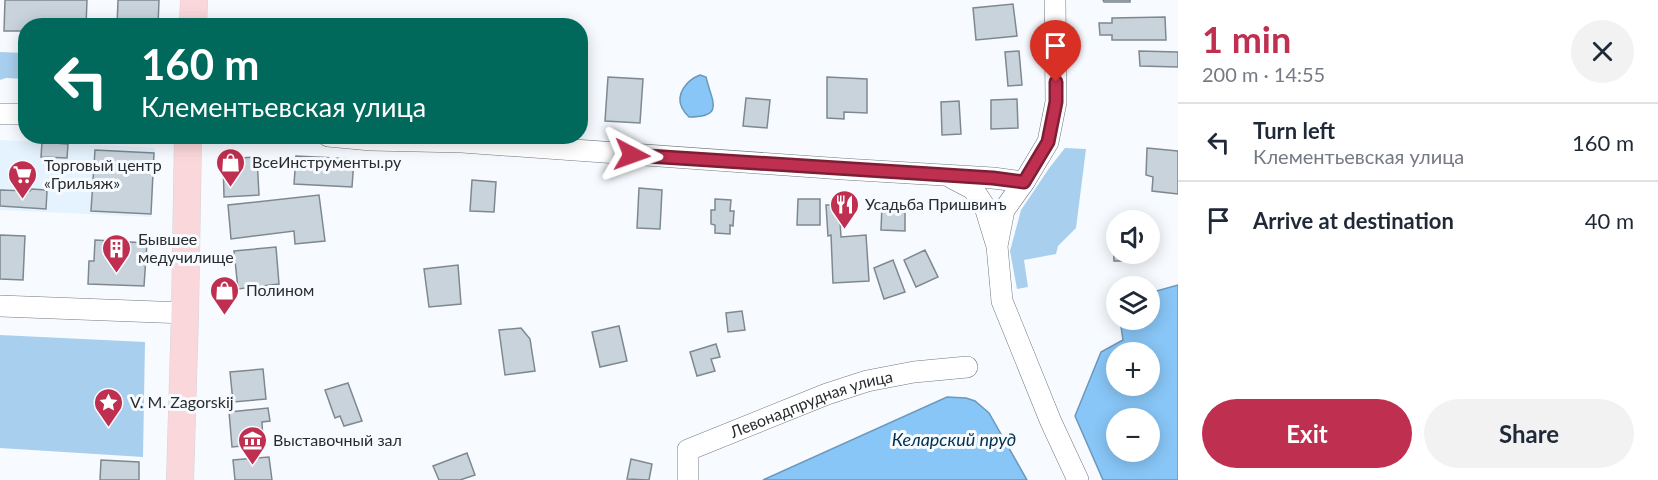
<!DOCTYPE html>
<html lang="en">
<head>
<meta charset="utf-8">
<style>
	:root { --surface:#fff; --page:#f2f2f3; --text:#1f2937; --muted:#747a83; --line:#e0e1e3; --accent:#bf2f50 }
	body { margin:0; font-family:Lato,sans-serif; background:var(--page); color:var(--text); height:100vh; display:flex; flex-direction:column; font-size:22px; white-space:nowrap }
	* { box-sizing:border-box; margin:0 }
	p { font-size:20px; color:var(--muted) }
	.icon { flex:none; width:33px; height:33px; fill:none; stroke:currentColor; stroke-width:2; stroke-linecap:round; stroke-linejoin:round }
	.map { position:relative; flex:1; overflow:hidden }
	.panel { display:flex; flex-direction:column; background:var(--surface); width:480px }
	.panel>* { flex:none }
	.top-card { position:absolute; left:18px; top:18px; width:570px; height:126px; border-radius:24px; box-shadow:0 3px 15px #0003; background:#00695c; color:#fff; overflow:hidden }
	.fabs { position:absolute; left:1106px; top:210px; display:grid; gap:12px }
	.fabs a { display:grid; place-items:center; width:54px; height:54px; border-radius:50%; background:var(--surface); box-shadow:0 3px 15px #0003; font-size:30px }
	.pin { position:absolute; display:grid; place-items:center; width:51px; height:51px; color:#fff; margin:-62px -26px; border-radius:50% 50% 50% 0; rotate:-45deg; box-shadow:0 0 6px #0007 }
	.pin .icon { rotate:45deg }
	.me { position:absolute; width:66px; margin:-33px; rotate:94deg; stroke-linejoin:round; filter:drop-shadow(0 0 4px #0008) }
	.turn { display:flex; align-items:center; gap:21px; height:126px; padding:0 24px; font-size:27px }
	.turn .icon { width:78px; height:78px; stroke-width:2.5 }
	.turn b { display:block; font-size:42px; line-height:51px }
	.round { display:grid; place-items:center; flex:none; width:63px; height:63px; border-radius:32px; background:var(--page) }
	.head { display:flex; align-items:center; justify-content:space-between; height:102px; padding:0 24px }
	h1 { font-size:36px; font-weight:700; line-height:45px; color:var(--accent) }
	.cta { display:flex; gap:12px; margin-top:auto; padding:12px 24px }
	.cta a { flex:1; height:69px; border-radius:36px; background:var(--accent); color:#fff; font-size:24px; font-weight:700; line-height:69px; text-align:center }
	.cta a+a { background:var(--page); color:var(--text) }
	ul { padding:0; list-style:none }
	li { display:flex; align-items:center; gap:18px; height:78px; padding:0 24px; border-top:2px solid var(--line) }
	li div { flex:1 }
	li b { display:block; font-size:22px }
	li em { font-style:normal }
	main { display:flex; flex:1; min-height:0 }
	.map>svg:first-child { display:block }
	.built { fill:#e5f3fe }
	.green { fill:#a9cfef }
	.water { fill:#88c6f7; stroke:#6c98bb; stroke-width:1.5; fill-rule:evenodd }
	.building { fill:#c9d3dc; stroke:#7f8890; stroke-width:1.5 }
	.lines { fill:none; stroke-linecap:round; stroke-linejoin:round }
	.minor-casing { stroke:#707980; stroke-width:22 }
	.major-casing { stroke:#d4d5d6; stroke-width:28 }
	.minor { stroke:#fff; stroke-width:21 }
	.major { stroke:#fad7da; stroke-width:27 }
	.route-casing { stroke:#7c1f34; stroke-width:15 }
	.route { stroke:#bf2f50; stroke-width:10 }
	.labels { text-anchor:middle; stroke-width:6; stroke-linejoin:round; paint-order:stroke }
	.poi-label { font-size:16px; fill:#292d30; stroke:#f7fbff; text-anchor:start }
	.street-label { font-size:16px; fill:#292d30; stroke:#f7fbff }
	.water-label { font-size:18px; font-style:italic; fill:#00304f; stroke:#f7fbff }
</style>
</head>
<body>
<main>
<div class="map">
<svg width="1178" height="480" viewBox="0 0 1178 480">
	<rect width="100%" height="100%" fill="#f7fbff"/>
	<polygon class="built" points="0,140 155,148 151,217 0,210"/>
	<g class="green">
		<polygon points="0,52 25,53 25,79 6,78 0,80"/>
		<polygon points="1065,148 1086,149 1076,228 1058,246 1056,254 1024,260 1028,287 1017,289 1010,251 1021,210 1050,167"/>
		<polygon points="0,335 145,342 143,457 0,448"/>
	</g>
	<g class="water">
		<path d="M700 75 706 77C712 102 725 117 689 117 686 114 684 112 682 108 675 94 687 80 700 75Z"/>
		<path d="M1178 285V480H1103L1075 416 1101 352 1123 340 1120 320H1149V293ZM1116 352H1149V386H1116ZM1116 418H1149V452H1116Z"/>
		<polygon points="947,397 966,398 975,401 989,413 1027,480 763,480"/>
	</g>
	<g class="building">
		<polygon points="5,0 87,0 86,26 26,26 25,31 4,31"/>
		<polygon points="118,0 159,0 158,26 117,26"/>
		<polygon points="1103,0 1130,0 1130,2 1104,2"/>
		<polygon points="1013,4 1017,36 976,40 973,8"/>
		<polygon points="1165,17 1166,40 1112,40 1112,35 1100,35 1099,23 1112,23 1112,18"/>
		<polygon points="1019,51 1022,85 1008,86 1005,52"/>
		<polygon points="1139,51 1178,52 1178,67 1140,66"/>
		<polygon points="608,77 643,79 640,123 605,121"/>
		<polygon points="827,77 867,79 867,113 844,112 844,119 827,118"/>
		<polygon points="746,98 770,100 767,128 743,126"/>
		<polygon points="1017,99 1018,128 991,129 991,100"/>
		<polygon points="959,101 961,134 942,135 941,102"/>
		<polygon points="42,142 68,144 67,158 41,157"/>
		<polygon points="1147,148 1178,151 1178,194 1152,191 1153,177 1146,175"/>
		<polygon points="95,150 154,153 151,214 91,211"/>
		<polygon points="296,156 354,159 352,187 294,184"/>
		<polygon points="257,157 259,195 224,197 223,159"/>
		<polygon points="472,180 496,182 494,212 470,211"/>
		<polygon points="639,188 662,190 660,229 637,228"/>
		<polygon points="31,189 46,190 47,192 46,209 0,206 0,190 30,191"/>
		<polygon points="319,195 325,241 295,244 294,231 231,239 228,205"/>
		<polygon points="715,199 731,200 730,211 734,211 733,226 730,225 730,234 715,233 715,225 711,224 711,210 715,210"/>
		<polygon points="798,199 820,199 820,225 797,225"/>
		<polygon points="882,204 905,205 905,231 881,230"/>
		<polygon points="826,205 839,205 841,237 866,235 869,281 833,283 831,235 828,236"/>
		<polygon points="0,235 25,236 23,280 0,279"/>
		<polygon points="1113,237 1116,237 1116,254 1125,254 1125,261 1114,261"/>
		<polygon points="95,240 147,243 144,286 88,284 89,261 94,261"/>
		<polygon points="276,247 279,284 238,289 234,251"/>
		<polygon points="925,250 938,277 916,287 904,260"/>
		<polygon points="893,260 905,292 884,299 874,268"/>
		<polygon points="458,265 461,304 429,307 424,269"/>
		<polygon points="742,311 745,330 728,332 726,313"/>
		<polygon points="619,326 627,361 600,367 592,332"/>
		<polygon points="521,328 530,339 535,371 505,375 499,330"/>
		<polygon points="716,344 720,357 711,359 715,371 697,376 690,352"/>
		<polygon points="263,369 266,399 233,402 230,372"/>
		<polygon points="348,383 362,421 344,426 340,416 335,418 325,390"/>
		<polygon points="268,408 270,421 262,422 263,444 232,447 229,412"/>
		<polygon points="467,453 475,475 460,480 439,480 433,466"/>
		<polygon points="269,457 272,480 235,480 233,460"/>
		<polygon points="631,459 652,464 649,480 627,479"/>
		<polygon points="101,460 139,462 139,480 100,480"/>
	</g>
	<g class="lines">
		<defs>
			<g id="minor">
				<polyline points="1055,0 1056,102 1048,142 1024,182 1004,210 997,246 1002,301 1051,422 1078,480"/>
				<polyline points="0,114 26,114"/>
				<polyline points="328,136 371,140 462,142 843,169 993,178 1024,182"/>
				<polyline points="952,178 973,189 985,207 996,243"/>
				<polyline points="0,306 185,313"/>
				<path id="s1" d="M688 480V450L827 394 867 381 914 372 967 367"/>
			</g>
			<g id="major">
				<polyline points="193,26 194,0"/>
				<polyline points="180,480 185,313 188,136"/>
			</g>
		</defs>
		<use href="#minor" class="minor-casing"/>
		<use href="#major" class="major-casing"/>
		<use href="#minor" class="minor"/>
		<use href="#major" class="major"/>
	</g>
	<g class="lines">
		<defs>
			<polyline id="route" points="632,155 993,178 1024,182 1048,142 1056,102 1056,82"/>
		</defs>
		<use href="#route" class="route-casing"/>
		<use href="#route" class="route"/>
	</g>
	<defs>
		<symbol id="shop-pin" viewBox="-11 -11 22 30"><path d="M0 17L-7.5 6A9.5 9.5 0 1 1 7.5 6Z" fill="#bf2f50" stroke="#f7fbff"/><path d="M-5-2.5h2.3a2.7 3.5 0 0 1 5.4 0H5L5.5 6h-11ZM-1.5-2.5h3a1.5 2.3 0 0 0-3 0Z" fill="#fff"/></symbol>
		<symbol id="supermarket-pin" viewBox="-11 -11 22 30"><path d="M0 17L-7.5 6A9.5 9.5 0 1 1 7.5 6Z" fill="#bf2f50" stroke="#f7fbff"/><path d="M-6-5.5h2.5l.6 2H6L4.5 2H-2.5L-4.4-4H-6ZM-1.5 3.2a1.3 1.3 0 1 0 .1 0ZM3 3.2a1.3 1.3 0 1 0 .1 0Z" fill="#fff"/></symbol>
		<symbol id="restaurant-pin" viewBox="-11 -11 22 30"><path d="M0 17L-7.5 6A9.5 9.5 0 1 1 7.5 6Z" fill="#bf2f50" stroke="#f7fbff"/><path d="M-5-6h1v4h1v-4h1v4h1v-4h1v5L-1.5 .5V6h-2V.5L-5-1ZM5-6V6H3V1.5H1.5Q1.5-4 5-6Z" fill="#fff"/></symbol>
		<symbol id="building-pin" viewBox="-11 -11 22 30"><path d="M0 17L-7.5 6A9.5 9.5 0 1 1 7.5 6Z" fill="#bf2f50" stroke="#f7fbff"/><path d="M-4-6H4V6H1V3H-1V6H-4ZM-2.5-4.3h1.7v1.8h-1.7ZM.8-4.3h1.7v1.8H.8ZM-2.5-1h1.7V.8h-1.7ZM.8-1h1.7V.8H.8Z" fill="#fff"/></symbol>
		<symbol id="sight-pin" viewBox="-11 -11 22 30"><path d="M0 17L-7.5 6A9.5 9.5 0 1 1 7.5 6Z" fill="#bf2f50" stroke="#f7fbff"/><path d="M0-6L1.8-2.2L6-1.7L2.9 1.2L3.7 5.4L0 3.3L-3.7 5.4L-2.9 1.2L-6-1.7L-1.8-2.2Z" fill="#fff"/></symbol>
		<symbol id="museum-pin" viewBox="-11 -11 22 30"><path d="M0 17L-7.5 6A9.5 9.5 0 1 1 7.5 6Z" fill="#bf2f50" stroke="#f7fbff"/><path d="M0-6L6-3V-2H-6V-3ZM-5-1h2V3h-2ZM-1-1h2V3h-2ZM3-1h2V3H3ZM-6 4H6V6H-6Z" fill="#fff"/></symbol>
	</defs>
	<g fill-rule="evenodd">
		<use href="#shop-pin" x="214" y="146" width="33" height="45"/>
		<use href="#supermarket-pin" x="6" y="158" width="33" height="45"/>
		<use href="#restaurant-pin" x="828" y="188" width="33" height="45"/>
		<use href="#building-pin" x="100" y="232" width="33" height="45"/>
		<use href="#shop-pin" x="208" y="274" width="33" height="45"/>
		<use href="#sight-pin" x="92" y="386" width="33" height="45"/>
		<use href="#museum-pin" x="236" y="424" width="33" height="45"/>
	</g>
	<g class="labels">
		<g class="poi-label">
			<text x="252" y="168">ВсеИнструменты.ру</text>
			<text x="44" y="171">Торговый центр<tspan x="44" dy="18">«Грильяж»</tspan></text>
			<text x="865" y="210">Усадьба Пришвинъ</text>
			<text x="138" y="245">Бывшее<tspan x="138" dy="18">медучилище</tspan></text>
			<text x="246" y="296">Полином</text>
			<text x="130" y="408">V. M. Zagorskij</text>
			<text x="273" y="446">Выставочный зал</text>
		</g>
		<g class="street-label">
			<text dy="6" stroke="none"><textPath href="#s1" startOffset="162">Левонадпрудная улица</textPath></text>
		</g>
		<g class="water-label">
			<text x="954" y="446">Келарский пруд</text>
		</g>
	</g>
</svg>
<div class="fabs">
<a><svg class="icon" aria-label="sound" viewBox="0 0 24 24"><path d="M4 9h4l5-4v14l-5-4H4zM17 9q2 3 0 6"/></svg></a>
<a><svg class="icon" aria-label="layers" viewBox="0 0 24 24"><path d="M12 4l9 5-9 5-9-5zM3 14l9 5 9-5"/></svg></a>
<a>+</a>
<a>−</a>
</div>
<div class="pin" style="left:1056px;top:82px;background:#d93025"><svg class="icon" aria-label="arrive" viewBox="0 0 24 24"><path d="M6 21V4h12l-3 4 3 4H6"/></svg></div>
<svg class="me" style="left:632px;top:155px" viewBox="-20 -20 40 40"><path d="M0-17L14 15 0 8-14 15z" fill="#bf2f50" stroke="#fff" stroke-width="4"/></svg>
<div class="top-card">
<div class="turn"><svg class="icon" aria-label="left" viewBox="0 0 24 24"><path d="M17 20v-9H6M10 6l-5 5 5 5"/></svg><div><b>160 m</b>Клементьевская улица</div></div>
</div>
</div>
<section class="panel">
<div class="head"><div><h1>1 min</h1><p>200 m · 14:55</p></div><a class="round"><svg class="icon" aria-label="close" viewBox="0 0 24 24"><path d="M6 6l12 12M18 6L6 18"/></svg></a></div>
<ul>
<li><svg class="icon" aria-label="left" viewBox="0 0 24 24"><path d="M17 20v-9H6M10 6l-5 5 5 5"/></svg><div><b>Turn left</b><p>Клементьевская улица</p></div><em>160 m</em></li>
<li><svg class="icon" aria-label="arrive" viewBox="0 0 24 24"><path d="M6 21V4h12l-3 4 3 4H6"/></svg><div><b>Arrive at destination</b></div><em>40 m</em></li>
</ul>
<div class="cta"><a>Exit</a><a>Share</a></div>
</section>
</main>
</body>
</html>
